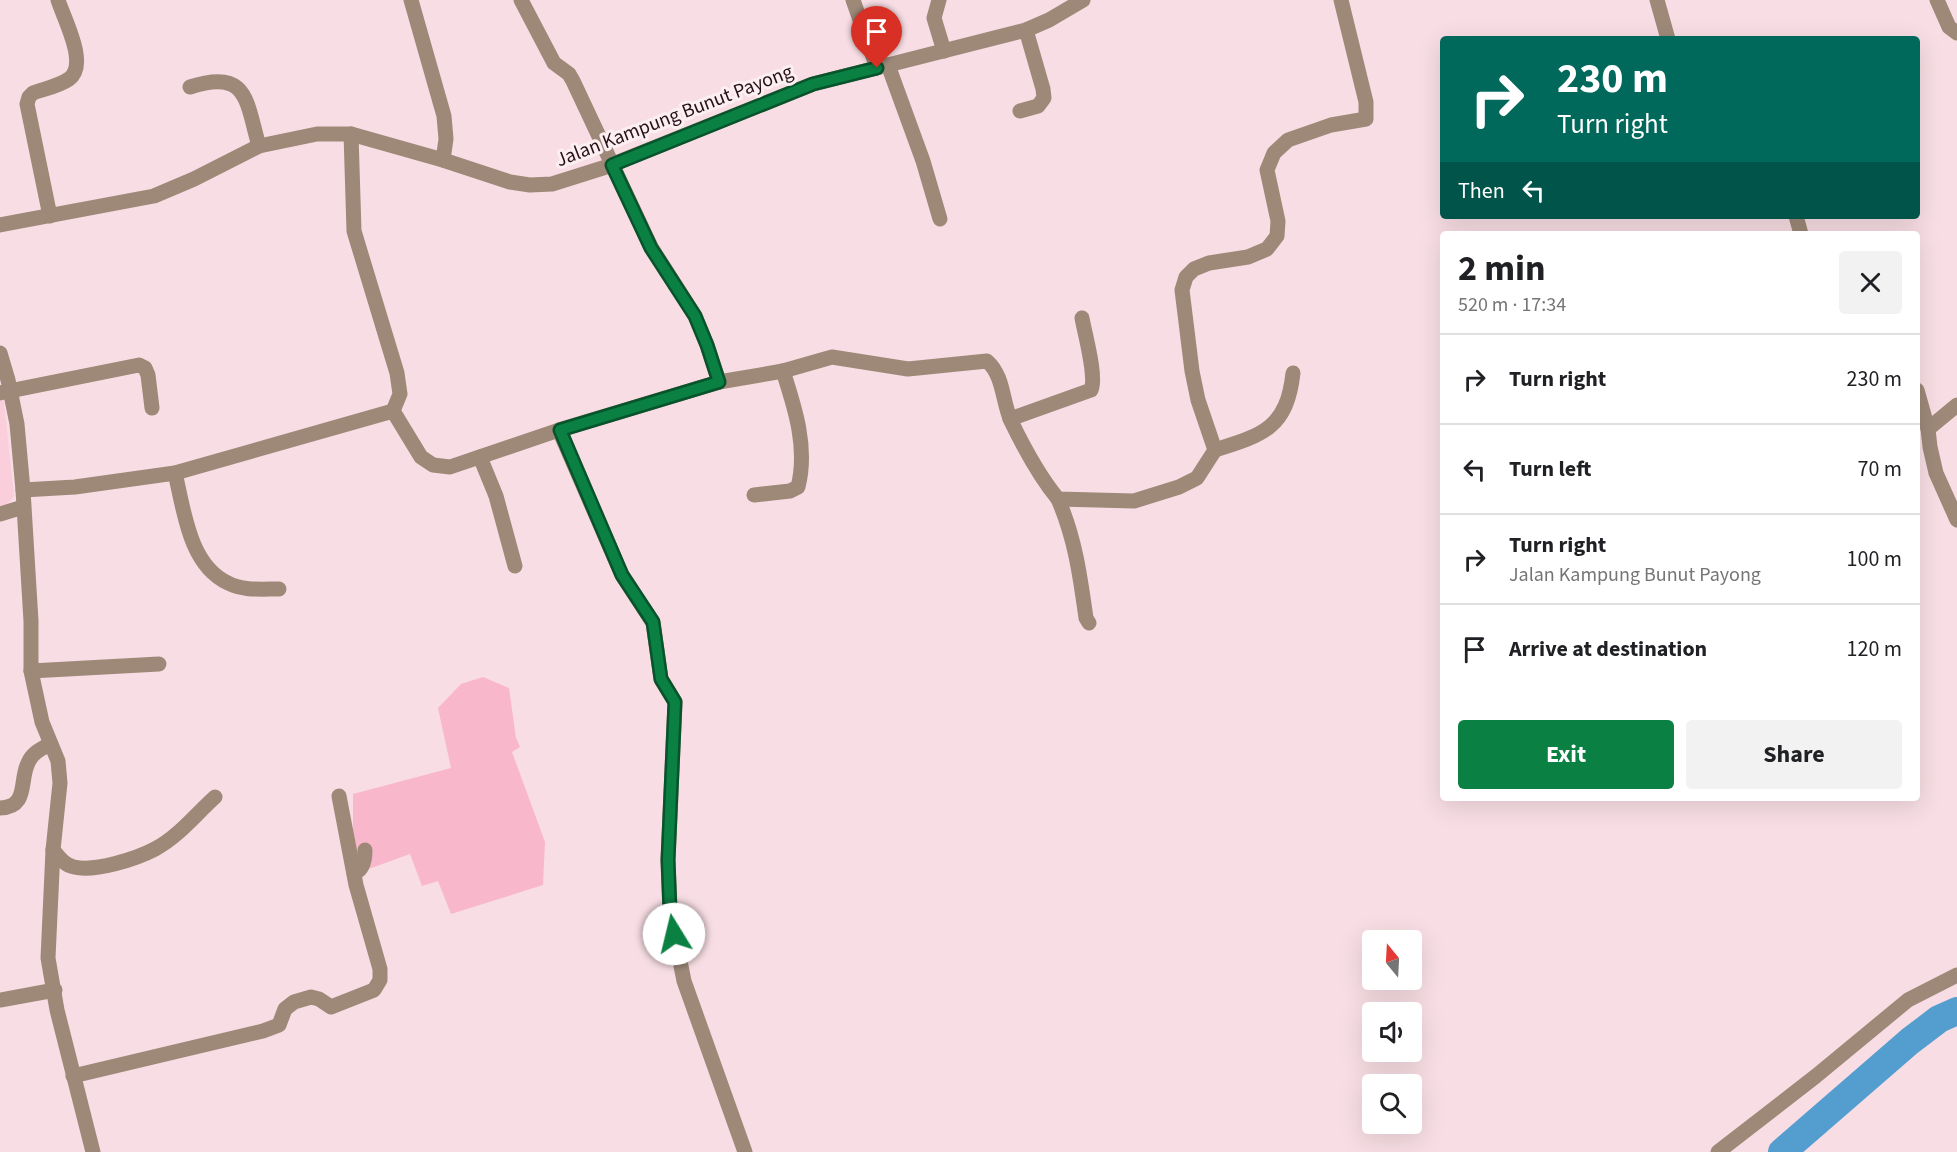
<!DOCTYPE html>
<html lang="en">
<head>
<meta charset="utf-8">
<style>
	:root { --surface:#fff; --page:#f2f2f2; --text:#202124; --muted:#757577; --line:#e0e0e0; --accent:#0b8043 }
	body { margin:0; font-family:"Source Sans 3",sans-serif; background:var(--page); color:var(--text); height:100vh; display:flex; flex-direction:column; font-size:22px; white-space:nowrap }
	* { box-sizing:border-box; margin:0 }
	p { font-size:20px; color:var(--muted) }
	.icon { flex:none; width:33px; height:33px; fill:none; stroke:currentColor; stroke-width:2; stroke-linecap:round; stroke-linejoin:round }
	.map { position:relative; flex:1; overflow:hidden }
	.side { position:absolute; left:1440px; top:231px; width:480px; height:570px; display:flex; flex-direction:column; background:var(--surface); border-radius:6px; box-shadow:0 6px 24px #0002 }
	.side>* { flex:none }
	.hud { position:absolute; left:1440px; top:36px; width:480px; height:183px; border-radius:6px; box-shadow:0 6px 24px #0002; background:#00695c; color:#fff; overflow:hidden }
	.needle { width:39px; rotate:342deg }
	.tools { position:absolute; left:1362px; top:930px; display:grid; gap:12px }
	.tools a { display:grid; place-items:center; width:60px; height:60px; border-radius:6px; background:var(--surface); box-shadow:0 6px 24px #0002; font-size:30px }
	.pin { position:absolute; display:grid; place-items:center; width:51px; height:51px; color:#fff; margin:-62px -26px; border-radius:50% 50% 50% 0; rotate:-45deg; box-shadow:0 0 6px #0007 }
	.pin .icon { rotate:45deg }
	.me { position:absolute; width:66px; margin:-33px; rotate:351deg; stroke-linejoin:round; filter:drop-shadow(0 0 4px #0008) }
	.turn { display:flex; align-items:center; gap:21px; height:126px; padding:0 18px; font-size:27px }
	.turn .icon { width:78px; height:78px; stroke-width:2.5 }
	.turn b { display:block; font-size:42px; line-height:51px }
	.then { display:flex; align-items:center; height:57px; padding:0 18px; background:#0003; gap:12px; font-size:22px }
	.round { display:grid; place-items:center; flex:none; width:63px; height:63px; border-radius:6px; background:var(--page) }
	.summary { display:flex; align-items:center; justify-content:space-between; height:102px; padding:0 18px }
	h1 { font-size:36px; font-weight:700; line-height:45px }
	.cta { display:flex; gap:12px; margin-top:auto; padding:12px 18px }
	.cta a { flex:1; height:69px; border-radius:6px; background:var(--accent); color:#fff; font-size:24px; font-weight:700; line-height:69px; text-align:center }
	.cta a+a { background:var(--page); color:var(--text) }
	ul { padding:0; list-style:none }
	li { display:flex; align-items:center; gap:18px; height:90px; padding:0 18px; border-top:2px solid var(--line) }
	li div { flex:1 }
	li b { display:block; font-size:22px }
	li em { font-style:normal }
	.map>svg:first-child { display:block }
	.built { fill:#faceda }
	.green { fill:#f8b7ca }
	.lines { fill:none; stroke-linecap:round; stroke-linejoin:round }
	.river { stroke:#539ecf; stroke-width:28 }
	.minor { stroke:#9e8979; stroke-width:15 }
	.route-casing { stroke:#07532c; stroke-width:15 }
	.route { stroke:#0b8043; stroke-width:10 }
	.labels { text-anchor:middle; stroke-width:6; stroke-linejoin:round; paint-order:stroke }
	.street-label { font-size:20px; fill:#261118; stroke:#fceff2 }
</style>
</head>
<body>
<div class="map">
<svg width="1957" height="1152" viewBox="0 0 1957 1152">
	<rect width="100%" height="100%" fill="#f8dee4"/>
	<polygon class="built" points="0,391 4,403 14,496 5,507 0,508"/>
	<polygon class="green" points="483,677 509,688 516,738 520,747 512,752 545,842 543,885 451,914 438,881 422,886 410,854 363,871 353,842 353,794 451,768 438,708 461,684"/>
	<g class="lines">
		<polyline class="river" points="1782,1152 1910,1041 1939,1019 1957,1011"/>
		<g class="minor">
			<polyline points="411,0 444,116 446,139 443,160"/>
			<polyline points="521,0 554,63 569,74 573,81 651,247 695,316 707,345 719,382"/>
			<polyline points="853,0 877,68"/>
			<polyline points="939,0 934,18 944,51"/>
			<polyline points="1657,0 1668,39"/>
			<polyline points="1937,0 1949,27 1957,33"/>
			<polyline points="888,65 923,161 940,219"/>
			<path d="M190 87C248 68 246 101 259 146"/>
			<polyline points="1020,111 1038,106 1044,98 1043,89 1026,30"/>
			<polyline points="351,134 354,231 397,373 400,394 393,411"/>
			<path d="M50 216 27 104 29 97 33 93C44 89 59 86 69 79 89 65 64 19 58 0"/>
			<polyline points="1796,216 1801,234"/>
			<polyline points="0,225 154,196 194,179 259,146 317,134 351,134 443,160 510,182 530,185 552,184 606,167 813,84 1026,30 1049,20 1083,0"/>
			<polyline points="0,353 8,380 17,424 23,490 31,621 31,671 42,722 58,761 60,783 53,850 48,958 57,1010 93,1152"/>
			<polyline points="1917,390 1928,429 1930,447 1936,473 1957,520"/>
			<polyline points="0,393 139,365 145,368 148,375 152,408"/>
			<path d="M1010 419 1091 390C1097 377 1085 335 1082 318"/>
			<polyline points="1928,429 1957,405"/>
			<polyline points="559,430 622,575 653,623 661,679 675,702 668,860 670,911 684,981 745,1152"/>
			<path d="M1215 450C1263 435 1287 428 1293 373"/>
			<polyline points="480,457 496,496 515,566"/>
			<path d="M175 473C184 510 189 565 228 583 243 591 262 589 279 589"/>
			<path d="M23 490 75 487 175 473 393 411 421 457 433 465 450 467 559 430 719 382 783 371 832 357 908 369 987 361C1004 376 1002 401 1011 421 1024 448 1039 476 1058 499L1134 501 1179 487 1197 478 1215 450 1198 400 1192 371 1182 290 1186 277 1194 269 1209 263 1248 257 1267 249 1277 236 1278 221 1267 170 1274 153 1288 140 1331 125 1366 119V102L1341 0"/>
			<path d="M754 495 790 491 798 487C808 448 795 408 783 371"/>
			<path d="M1058 499C1075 538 1080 575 1086 618L1089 623"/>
			<polyline points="0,514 23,507"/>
			<polyline points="31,671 159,664"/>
			<path d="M0 808C29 807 19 781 28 763 32 753 41 749 50 744"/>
			<path d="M53 850C59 857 64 865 74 867 95 872 136 859 155 849 178 837 196 814 215 797"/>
			<path d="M354 873C364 870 365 859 365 850"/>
			<polyline points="0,1000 55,990"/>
			<polyline points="73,1076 263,1031 279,1025 285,1009 294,1002 311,997 319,999 331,1007 374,990 380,980 380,969 356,885 339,796"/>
			<polyline points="1718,1152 1816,1076 1908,1000 1957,975"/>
		</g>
	</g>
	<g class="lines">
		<defs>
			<polyline id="route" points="674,934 670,911 668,860 675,702 661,679 653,622 622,575 560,430 719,382 707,345 695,316 651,248 612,165 813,84 877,68"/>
		</defs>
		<use href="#route" class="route-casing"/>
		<use href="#route" class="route"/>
	</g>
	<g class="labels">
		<g class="street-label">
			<text transform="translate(674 115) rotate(-21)" y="7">Jalan Kampung Bunut Payong</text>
		</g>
	</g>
</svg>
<div class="tools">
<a><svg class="needle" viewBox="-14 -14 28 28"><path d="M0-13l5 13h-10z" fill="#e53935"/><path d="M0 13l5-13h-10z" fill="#757577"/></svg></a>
<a><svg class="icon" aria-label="sound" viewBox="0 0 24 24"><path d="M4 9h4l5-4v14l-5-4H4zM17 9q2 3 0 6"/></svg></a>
<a><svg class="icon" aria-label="search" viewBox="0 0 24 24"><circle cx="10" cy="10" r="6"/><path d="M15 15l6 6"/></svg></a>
</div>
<div class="pin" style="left:877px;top:68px;background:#d93025"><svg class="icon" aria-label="arrive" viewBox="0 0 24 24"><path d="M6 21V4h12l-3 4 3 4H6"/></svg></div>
<svg class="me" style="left:674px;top:934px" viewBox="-20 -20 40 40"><circle r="19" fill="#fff"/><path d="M0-13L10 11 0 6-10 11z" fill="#0b8043"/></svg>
<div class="hud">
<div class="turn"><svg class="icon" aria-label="right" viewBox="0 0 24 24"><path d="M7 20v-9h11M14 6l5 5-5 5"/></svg><div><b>230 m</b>Turn right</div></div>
<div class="then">Then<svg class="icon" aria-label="left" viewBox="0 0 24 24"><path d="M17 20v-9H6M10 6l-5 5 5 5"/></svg></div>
</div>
<section class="side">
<div class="summary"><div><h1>2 min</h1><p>520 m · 17:34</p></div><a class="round"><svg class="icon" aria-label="close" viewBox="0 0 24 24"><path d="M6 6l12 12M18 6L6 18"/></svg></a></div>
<ul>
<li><svg class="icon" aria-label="right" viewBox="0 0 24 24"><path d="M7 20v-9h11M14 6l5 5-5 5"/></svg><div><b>Turn right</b></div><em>230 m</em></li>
<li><svg class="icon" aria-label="left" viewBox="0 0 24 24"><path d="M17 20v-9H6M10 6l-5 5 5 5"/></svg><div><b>Turn left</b></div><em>70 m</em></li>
<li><svg class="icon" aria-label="right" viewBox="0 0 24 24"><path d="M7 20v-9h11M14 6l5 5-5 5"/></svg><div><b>Turn right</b><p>Jalan Kampung Bunut Payong</p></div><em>100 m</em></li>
<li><svg class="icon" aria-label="arrive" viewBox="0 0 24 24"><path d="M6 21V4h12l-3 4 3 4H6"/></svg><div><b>Arrive at destination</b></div><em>120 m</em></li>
</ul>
<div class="cta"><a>Exit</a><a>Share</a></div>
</section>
</div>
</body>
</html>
